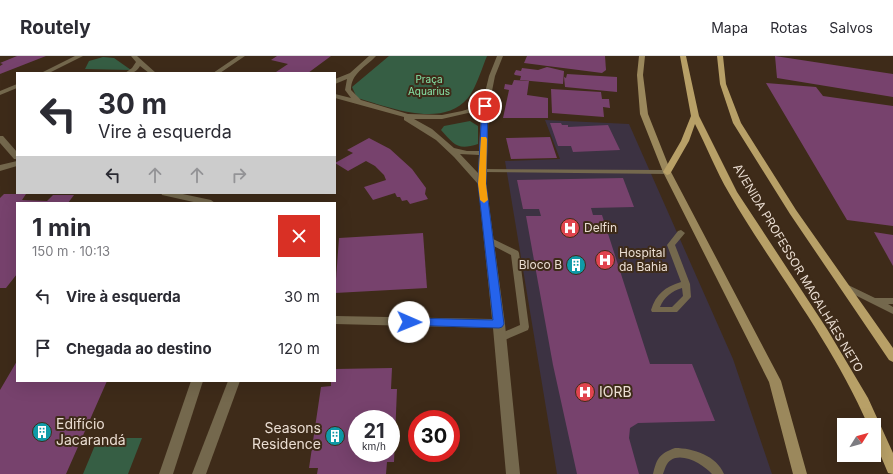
<!DOCTYPE html>
<html lang="pt">
<head>
<meta charset="utf-8">
<style>
	:root { --surface:#fff; --page:#f2f2f3; --text:#2b2b33; --muted:#7c7c81; --line:#e1e1e2 }
	body { margin:0; font-family:Inter,sans-serif; background:var(--page); color:var(--text); height:100vh; display:flex; flex-direction:column; font-size:15px; white-space:nowrap }
	* { box-sizing:border-box; margin:0 }
	p { font-size:13px; color:var(--muted) }
	.icon { flex:none; width:22px; height:22px; fill:none; stroke:currentColor; stroke-width:2; stroke-linecap:round; stroke-linejoin:round }
	.map { position:relative; flex:1; overflow:hidden }
	.side { position:absolute; left:16px; top:146px; width:320px; height:180px; display:flex; flex-direction:column; background:var(--surface); border-radius:0px; box-shadow:0 4px 16px #0002 }
	.side>* { flex:none }
	.guide { position:absolute; left:16px; top:16px; width:320px; height:122px; border-radius:0px; box-shadow:0 4px 16px #0002; background:#fff; color:var(--text); overflow:hidden }
	.needle { width:26px; rotate:53deg }
	.fabs { position:absolute; left:837px; top:362px; display:grid; gap:8px }
	.fabs a { display:grid; place-items:center; width:44px; height:44px; border-radius:0px; background:var(--surface); box-shadow:0 4px 16px #0002; font-size:20px }
	.speed { position:absolute; left:348px; top:354px; display:flex; gap:8px; font-size:20px; font-weight:700; text-align:center }
	.speed>* { display:grid; place-content:center; width:52px; height:52px; border-radius:50%; background:var(--surface); box-shadow:0 4px 16px #0002; line-height:1 }
	.speed small { font-size:10px; font-weight:400 }
	.speed .limit { border:6px solid #d22; background:#fff; color:#111 }
	.pin { position:absolute; display:grid; place-items:center; width:34px; height:34px; color:#fff; margin:-17px; border:2px solid #fff; border-radius:50%; box-shadow:0 1px 4px #0007 }
	.me { position:absolute; width:44px; margin:-22px; rotate:91deg; stroke-linejoin:round; filter:drop-shadow(0 0 3px #0008) }
	.turn { display:flex; align-items:center; gap:14px; height:84px; padding:0 16px; font-size:18px }
	.turn .icon { width:52px; height:52px; stroke-width:2.5 }
	.turn b { display:block; font-size:28px; line-height:34px }
	.lanes { display:flex; align-items:center; height:38px; padding:0 16px; background:#0003; justify-content:center; gap:20px; direction:ltr }
	.lanes .off { opacity:.35 }
	.round { display:grid; place-items:center; flex:none; width:42px; height:42px; border-radius:0px; background:var(--page) }
	.summary { display:flex; align-items:center; justify-content:space-between; height:68px; padding:0 16px }
	h1 { font-size:24px; font-weight:700; line-height:30px }
	ul { padding:0; list-style:none }
	li { display:flex; align-items:center; gap:12px; height:52px; padding:0 16px }
	li div { flex:1 }
	li b { display:block; font-size:15px }
	li em { font-style:normal }
	header { display:flex; align-items:center; gap:24px; box-sizing:border-box; height:56px; padding:0 20px; background:var(--surface); border-bottom:1px solid var(--line) }
	header strong { font-size:19px }
	nav { display:flex; gap:22px; margin-inline-start:auto; font-size:14px }
	.map>svg:first-child { display:block }
	.medical { fill:#3c3242 }
	.green { fill:#365e44 }
	.building { fill:#77426d; fill-rule:evenodd }
	.lines { fill:none; stroke-linecap:round; stroke-linejoin:round }
	.lane { fill:#74684d; fill-rule:evenodd }
	.street { fill:#74684d; fill-rule:evenodd }
	.secondary { fill:#9b885c; fill-rule:evenodd }
	.primary { fill:#b8a067; fill-rule:evenodd }
	.route { fill:#2563eb; stroke:#184099 }
	.slow { fill:#f59e0b }
	.labels { text-anchor:middle; stroke-width:4; stroke-linejoin:round; paint-order:stroke }
	.far-park-label { font-size:10px; fill:#86e4a7; stroke:#3e2b19 }
	.poi-label { font-size:12px; fill:#ebded3; stroke:#3e2b19; text-anchor:start }
	.street-label { font-size:12px; fill:#ebded3; stroke:#3e2b19 }
	.near-poi-label { font-size:14px; fill:#ebded3; stroke:#3e2b19; text-anchor:start }
</style>
</head>
<body>
<header>
<strong>Routely</strong>
<nav><a>Mapa</a><a>Rotas</a><a>Salvos</a></nav>
</header>
<div class="map">
<svg width="893" height="418" viewBox="0 0 893 418">
	<rect width="100%" height="100%" fill="#3e2b19"/>
	<polygon class="medical" points="545,64 629,68 733,303 772,418 557,418 505,105 560,103"/>
	<g class="green">
		<path d="M389 0H487C482 12 476 32 468 42 442 73 389 51 357 42L352 31Z"/>
		<polygon points="103,1 114,2 131,14 85,13 89,5"/>
		<path d="M470 65 478 70V88C457 95 454 88 441 74L444 70Z"/>
		<polygon points="98,382 142,382 128,418 83,418"/>
	</g>
	<g class="building">
		<polygon points="17,0 46,0 0,18 0,10 3,8 0,7"/>
		<polygon points="277,0 331,0 308,17 276,16 288,8 271,4"/>
		<polygon points="527,0 605,0 606,14 602,17 524,7"/>
		<polygon points="775,0 893,18 893,41 777,22"/>
		<polygon points="547,11 564,15 563,28 520,24 521,20 515,19 514,18 516,14 521,15 522,12 538,14"/>
		<polygon points="567,18 617,21 617,36 565,31 564,21 566,22"/>
		<polygon points="514,24 529,25 527,39 548,42 548,62 503,62 509,34 504,33 505,28 512,29"/>
		<polygon points="766,27 816,31 823,40 893,50 893,170 847,164"/>
		<polygon points="551,33 601,36 602,43 609,43 610,52 603,51 604,61 552,57"/>
		<polygon points="550,67 561,67 562,69 568,69 568,71 608,69 620,94 573,96 571,90 558,90"/>
		<polygon points="550,81 557,102 511,103 506,82"/>
		<polygon points="369,82 390,93 412,113 426,132 425,138 428,143 410,148 407,144 402,145 400,141 397,141 395,137 373,144 364,131 386,124 384,119 375,110 366,105 348,115 335,107 353,97 347,94"/>
		<polygon points="623,122 634,151 591,152 593,159 602,159 650,308 692,308 715,365 638,367 630,372 629,382 639,418 577,418 553,309 526,160 541,160 539,153 523,153 517,124"/>
		<polygon points="4,138 26,138 22,144 47,145 53,139 74,139 68,147 17,147 17,218 6,232 0,232 0,142"/>
		<polygon points="874,176 893,179 893,210"/>
		<polygon points="423,177 427,232 335,237 339,182"/>
		<polygon points="17,305 17,325 107,325 66,418 0,418 0,334"/>
		<path d="M392 312 391 333H397L394 406H387L386 418H317L318 412H309L321 331 331 330V325H335V313ZM357 363H391V397H357Z"/>
	</g>
	<g class="lines">
		<g class="lane">
			<polygon points="482,113 667,114 670,116 667,118 480,116 479,115"/>
			<path d="M681 174 685 177 675 189 690 228 691 241 677 256H652L651 254C656 238 665 231 681 226L667 189 678 175ZM682 232 683 240 672 251H660C664 241 672 235 682 232Z"/>
			<polygon points="489,181 518,195 519,197 529,271 528,274 500,286 497,285 495,282 497,279 520,269 511,199 486,186 485,184"/>
			<polygon points="844,227 875,242 893,242 893,248 888,248 893,251 893,258 841,232 840,230 841,228"/>
			<path d="M675 392C693 392 717 400 724 418H712C704 409 683 396 671 404 666 407 665 413 663 418H653C657 402 659 398 675 392Z"/>
		</g>
		<g class="street">
			<polygon points="75,0 83,0 49,17 41,17"/>
			<path d="M131 0H137L156 17H149L140 10C136 17 132 17 125 17L132 12 136 6Z"/>
			<polygon points="238,0 245,0 220,17 213,17"/>
			<path d="M369 0H376C366 11 351 17 351 34L361 44 408 58 442 59 462 55 482 49 489 20 497 0H503L495 20 489 50 486 127 505 268 520 418H506L493 272 335 268V260L492 263 478 128 454 101 436 84 404 64V61L335 42V38L351 42 345 34 347 23 335 28V23L350 17ZM481 54 479 95H467L454 92 432 73 414 63H442ZM460 98 479 99 478 117Z"/>
			<polygon points="17,28 17,32 0,39 0,35"/>
			<polygon points="0,80 3,80 17,96 17,103 14,103 0,87"/>
			<polygon points="17,105 17,110 0,115 0,109"/>
			<polygon points="161,137 178,137 211,144 215,147 198,147 162,139"/>
			<polygon points="191,325 203,325 173,418 159,418"/>
			<polygon points="228,325 240,325 206,418 192,418"/>
		</g>
		<polygon class="secondary" points="639,0 645,0 643,19 648,58 671,116 781,325 807,418 793,418 769,326 663,116 640,58 637,19"/>
		<g class="primary">
			<path d="M680 0H686L699 60 737 136 827 273 868 342 893 397V418L888 417 874 384V369H868C832 286 774 214 729 137 716 115 707 91 695 68L689 85 670 118 667 119 663 116 681 85 691 60Z"/>
			<polygon points="717,0 723,0 726,28 741,67 796,154 893,292 893,306 889,304 790,158 733,67 720,28"/>
		</g>
	</g>
	<polygon class="route" points="482,48 488,50 486,128 504,268 502,271 499,272 406,269 404,266 406,263 409,262 493,264 478,128"/>
	<polygon class="slow" points="481,81 486,81 487,83 486,128 488,144 484,147 480,144 478,128"/>
	<defs>
		<symbol id="hospital-disc" viewBox="-11 -11 22 22"><circle r="9.5" fill="#e0444e" stroke="#3e2b19"/><path d="M-5-5h3v3.5h4V-5h3V5h-3V1.5h-4V5h-3Z" fill="#fff"/></symbol>
		<symbol id="building-disc" viewBox="-11 -11 22 22"><circle r="9.5" fill="#0f9aa8" stroke="#3e2b19"/><path d="M-4-6H4V6H1V3H-1V6H-4ZM-2.5-4.3h1.7v1.8h-1.7ZM.8-4.3h1.7v1.8H.8ZM-2.5-1h1.7V.8h-1.7ZM.8-1h1.7V.8H.8Z" fill="#fff"/></symbol>
	</defs>
	<g fill-rule="evenodd">
		<use href="#hospital-disc" x="559" y="161" width="22" height="22"/>
		<use href="#hospital-disc" x="594" y="193" width="22" height="22"/>
		<use href="#building-disc" x="565" y="198" width="22" height="22"/>
		<use href="#hospital-disc" x="574" y="325" width="22" height="22"/>
		<use href="#building-disc" x="31" y="365" width="22" height="22"/>
		<use href="#building-disc" x="324" y="369" width="22" height="22"/>
	</g>
	<g class="labels">
		<g class="far-park-label">
			<text x="429" y="27">Praça<tspan x="429" dy="12">Aquarius</tspan></text>
		</g>
		<g class="poi-label">
			<text x="584" y="176">Delfin</text>
			<text x="619" y="201">Hospital<tspan x="619" dy="14">da Bahia</tspan></text>
			<text x="562" y="213" text-anchor="end">Bloco B</text>
		</g>
		<g class="street-label">
			<text transform="translate(798 212) rotate(59)" y="4">AVENIDA PROFESSOR MAGALHÃES NETO</text>
		</g>
		<g class="near-poi-label">
			<text x="599" y="341">IORB</text>
			<text x="56" y="373">Edifício<tspan x="56" dy="16">Jacarandá</tspan></text>
			<text x="321" y="377" text-anchor="end">Seasons<tspan x="321" dy="16">Residence</tspan></text>
		</g>
	</g>
</svg>
<div class="fabs">
<a><svg class="needle" viewBox="-14 -14 28 28"><path d="M0-13l5 13h-10z" fill="#e53935"/><path d="M0 13l5-13h-10z" fill="#7c7c81"/></svg></a>
</div>
<div class="speed"><div>21<small>km/h</small></div><div class="limit">30</div></div>
<div class="pin" style="left:485px;top:50px;background:#d93025"><svg class="icon" aria-label="arrive" viewBox="0 0 24 24"><path d="M6 21V4h12l-3 4 3 4H6"/></svg></div>
<svg class="me" style="left:409px;top:266px" viewBox="-20 -20 40 40"><circle r="19" fill="#fff"/><path d="M0-13L10 11 0 6-10 11z" fill="#2563eb"/></svg>
<div class="guide">
<div class="turn"><svg class="icon" aria-label="left" viewBox="0 0 24 24"><path d="M17 20v-9H6M10 6l-5 5 5 5"/></svg><div><b>30 m</b>Vire à esquerda</div></div>
<div class="lanes"><svg class="icon" aria-label="left" viewBox="0 0 24 24"><path d="M17 20v-9H6M10 6l-5 5 5 5"/></svg><svg class="icon off" aria-label="ahead" viewBox="0 0 24 24"><path d="M12 20V5M6 11l6-6 6 6"/></svg><svg class="icon off" aria-label="ahead" viewBox="0 0 24 24"><path d="M12 20V5M6 11l6-6 6 6"/></svg><svg class="icon off" aria-label="right" viewBox="0 0 24 24"><path d="M7 20v-9h11M14 6l5 5-5 5"/></svg></div>
</div>
<section class="side">
<div class="summary"><div><h1>1 min</h1><p>150 m · 10:13</p></div><a class="round" style="background:#d93025;color:#fff"><svg class="icon" aria-label="close" viewBox="0 0 24 24"><path d="M6 6l12 12M18 6L6 18"/></svg></a></div>
<ul>
<li><svg class="icon" aria-label="left" viewBox="0 0 24 24"><path d="M17 20v-9H6M10 6l-5 5 5 5"/></svg><div><b>Vire à esquerda</b></div><em>30 m</em></li>
<li><svg class="icon" aria-label="arrive" viewBox="0 0 24 24"><path d="M6 21V4h12l-3 4 3 4H6"/></svg><div><b>Chegada ao destino</b></div><em>120 m</em></li>
</ul>
</section>
</div>
</body>
</html>
